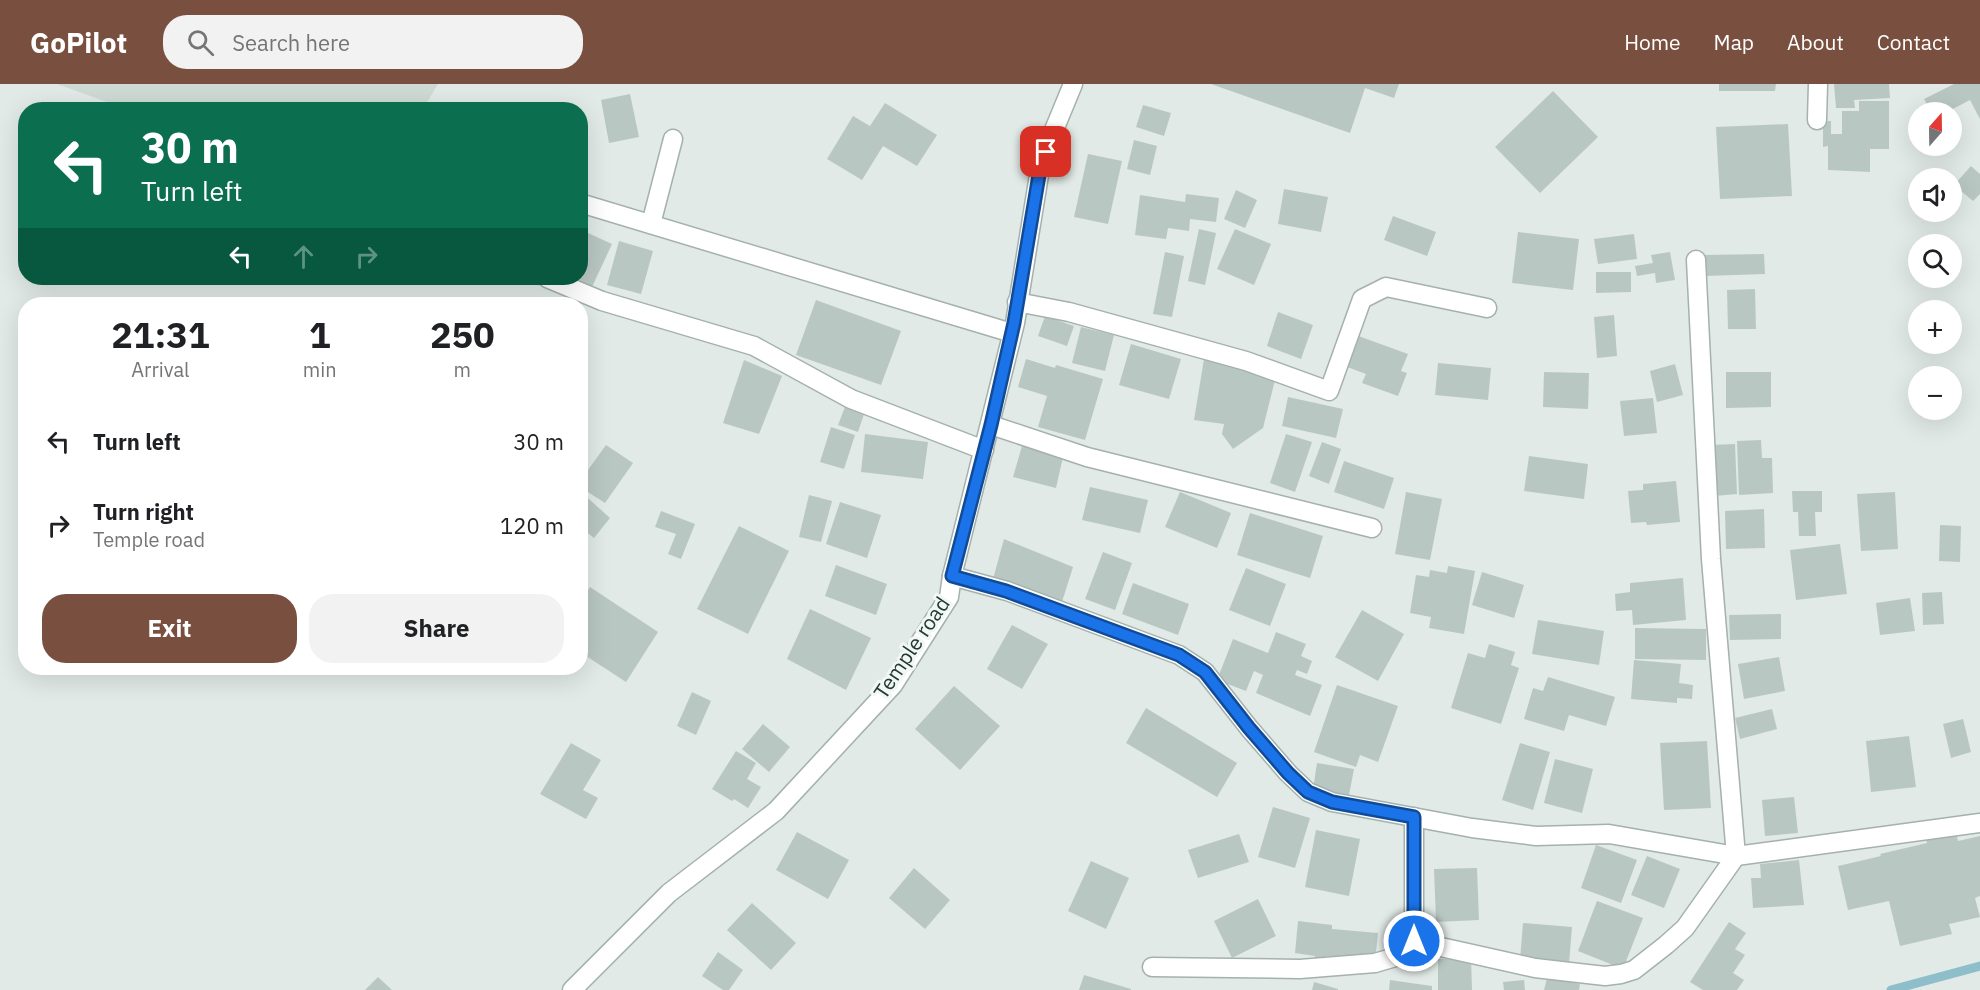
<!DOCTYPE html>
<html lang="en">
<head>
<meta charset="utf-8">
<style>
	:root { --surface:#fff; --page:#f2f2f2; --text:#202124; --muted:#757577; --accent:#795040 }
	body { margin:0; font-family:"IBM Plex Sans",sans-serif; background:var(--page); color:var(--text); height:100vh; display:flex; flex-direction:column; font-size:22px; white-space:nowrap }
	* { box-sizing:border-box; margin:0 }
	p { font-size:20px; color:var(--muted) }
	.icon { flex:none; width:33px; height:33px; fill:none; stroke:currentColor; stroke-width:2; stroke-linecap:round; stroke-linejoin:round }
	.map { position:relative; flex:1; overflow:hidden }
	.side { position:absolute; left:18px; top:213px; width:570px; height:378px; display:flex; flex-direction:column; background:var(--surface); border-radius:24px; box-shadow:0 6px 24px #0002 }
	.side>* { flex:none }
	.guide { position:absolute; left:18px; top:18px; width:570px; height:183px; border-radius:24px; box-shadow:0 6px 24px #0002; background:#0b6e4f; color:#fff; overflow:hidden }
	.needle { width:39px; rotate:20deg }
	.fabs { position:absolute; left:1908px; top:18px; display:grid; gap:12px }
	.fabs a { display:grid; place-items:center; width:54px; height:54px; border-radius:50%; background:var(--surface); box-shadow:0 6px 24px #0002; font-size:30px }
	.pin { position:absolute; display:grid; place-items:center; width:51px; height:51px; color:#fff; margin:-26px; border-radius:12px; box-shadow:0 3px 9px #0006 }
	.me { position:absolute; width:66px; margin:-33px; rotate:0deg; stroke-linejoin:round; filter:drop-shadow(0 0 4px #0008) }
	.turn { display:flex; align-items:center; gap:21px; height:126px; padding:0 24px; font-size:27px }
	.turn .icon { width:78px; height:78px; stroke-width:2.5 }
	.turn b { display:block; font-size:42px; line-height:51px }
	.lanes { display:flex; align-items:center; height:57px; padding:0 24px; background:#0003; justify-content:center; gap:30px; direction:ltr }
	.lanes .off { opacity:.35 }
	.eta { display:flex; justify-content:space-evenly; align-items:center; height:102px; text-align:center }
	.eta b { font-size:36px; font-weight:700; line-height:42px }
	.button { display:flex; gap:12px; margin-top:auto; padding:12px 24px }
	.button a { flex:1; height:69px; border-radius:24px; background:var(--accent); color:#fff; font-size:24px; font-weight:700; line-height:69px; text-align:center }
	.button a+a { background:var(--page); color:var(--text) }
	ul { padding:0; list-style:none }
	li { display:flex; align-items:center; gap:18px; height:84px; padding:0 24px }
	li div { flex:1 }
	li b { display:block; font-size:22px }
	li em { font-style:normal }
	header { display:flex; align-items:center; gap:36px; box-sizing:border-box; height:84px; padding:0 30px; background:var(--accent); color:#fff }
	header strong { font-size:28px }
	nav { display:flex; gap:33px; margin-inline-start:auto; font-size:21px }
	.search { width:420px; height:54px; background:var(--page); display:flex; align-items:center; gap:15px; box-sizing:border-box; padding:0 21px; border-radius:24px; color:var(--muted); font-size:22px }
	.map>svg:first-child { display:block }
	.built { fill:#cfdad5 }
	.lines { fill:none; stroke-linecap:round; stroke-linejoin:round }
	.stream { stroke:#8dbeca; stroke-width:9 }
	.building { fill:#b9c7c2 }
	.minor-casing { stroke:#a4b1ad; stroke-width:21 }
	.minor { stroke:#fff; stroke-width:18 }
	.route-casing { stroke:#114b97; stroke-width:15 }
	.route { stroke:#1a73e8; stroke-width:10 }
	.labels { text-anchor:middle; stroke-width:6; stroke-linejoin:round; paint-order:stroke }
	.street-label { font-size:21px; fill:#233934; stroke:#f1f7f4 }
</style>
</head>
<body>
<header>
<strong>GoPilot</strong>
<div class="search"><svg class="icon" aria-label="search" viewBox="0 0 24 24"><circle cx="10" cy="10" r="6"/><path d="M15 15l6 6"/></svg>Search here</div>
<nav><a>Home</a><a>Map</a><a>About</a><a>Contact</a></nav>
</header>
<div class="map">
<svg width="1980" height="906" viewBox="0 0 1980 906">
	<rect width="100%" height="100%" fill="#e1eae6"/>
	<polygon class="built" points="57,0 438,0 423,25 129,26"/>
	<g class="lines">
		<polyline class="stream" points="1891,906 1980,882"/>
	</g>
	<g class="building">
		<polygon points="1211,0 1399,0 1394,14 1365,4 1350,49"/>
		<polygon points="1719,0 1776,0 1775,7 1719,7"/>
		<polygon points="1834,0 1889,0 1890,14 1854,16 1855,24 1836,24"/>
		<polygon points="1954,0 1980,0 1980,35 1970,16 1947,28 1931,28 1924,15"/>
		<polygon points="1553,7 1598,53 1540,109 1495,63"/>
		<polygon points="630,10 639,53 609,59 601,16"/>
		<polygon points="1859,17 1889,17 1889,65 1870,65 1870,88 1828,86 1828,62 1823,63 1823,37 1831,37 1831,50 1842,50 1842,27 1859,27"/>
		<polygon points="885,19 937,51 917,82 883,62 862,96 827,75 853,32 870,42"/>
		<polygon points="1143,21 1171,29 1164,52 1136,43"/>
		<polygon points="1788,40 1792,112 1720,115 1716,43"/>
		<polygon points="1134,56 1157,62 1150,91 1127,85"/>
		<polygon points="1088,70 1122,77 1108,140 1074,133"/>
		<polygon points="1971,82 1980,90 1980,110 1973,117 1954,101"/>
		<polygon points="1284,105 1328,113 1321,148 1278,140"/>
		<polygon points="1236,106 1257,116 1245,144 1224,135"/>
		<polygon points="1186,110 1219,114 1216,138 1190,135 1189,147 1168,144 1166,155 1135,151 1140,111 1185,118"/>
		<polygon points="1393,132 1436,148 1427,172 1384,156"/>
		<polygon points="1199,145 1216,149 1205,201 1188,197"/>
		<polygon points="1235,145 1271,160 1254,201 1217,185"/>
		<polygon points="1518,148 1579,155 1573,206 1512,199"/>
		<polygon points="588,149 612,160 592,203 572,194 580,194 580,167"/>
		<polygon points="1634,150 1637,175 1598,180 1594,155"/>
		<polygon points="619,157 653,167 641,210 607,201"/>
		<polygon points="1165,168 1184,172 1172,233 1153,230"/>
		<polygon points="1670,168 1675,196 1656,199 1655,189 1637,192 1635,182 1653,179 1651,171"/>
		<polygon points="1764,170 1765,190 1705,192 1704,171"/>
		<polygon points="1596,188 1631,188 1631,208 1596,209"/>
		<polygon points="1755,205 1756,245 1728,245 1727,206"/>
		<polygon points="816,216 901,247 881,301 796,271"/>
		<polygon points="1278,228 1313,241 1301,275 1267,262"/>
		<polygon points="1614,231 1617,272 1597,274 1594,233"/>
		<polygon points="1045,232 1074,242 1067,262 1038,252"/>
		<polygon points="1081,243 1114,251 1105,287 1072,279"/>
		<polygon points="1353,250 1408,270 1401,287 1407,289 1398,312 1362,299 1366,290 1342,281"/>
		<polygon points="1131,260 1181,275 1169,315 1119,301"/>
		<polygon points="1026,275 1055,284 1056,281 1103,295 1085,356 1038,343 1047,312 1018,303"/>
		<polygon points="1204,275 1244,281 1275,296 1263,344 1233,365 1222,350 1224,340 1194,336"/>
		<polygon points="744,276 782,292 759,350 723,339"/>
		<polygon points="1438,279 1491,284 1488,316 1435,311"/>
		<polygon points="1675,280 1683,311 1657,318 1650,287"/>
		<polygon points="1544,288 1589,289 1588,325 1543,323"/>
		<polygon points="1726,288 1771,288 1771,323 1726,324"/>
		<polygon points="1288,313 1343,325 1336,354 1282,342"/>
		<polygon points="1653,314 1657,349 1624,352 1620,317"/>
		<polygon points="845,323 864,330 858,348 838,341"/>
		<polygon points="831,343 855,351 844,385 820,378"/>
		<polygon points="865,350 928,358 923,395 861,388"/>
		<polygon points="1286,350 1312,358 1295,408 1270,399"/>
		<polygon points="1761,356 1762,374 1772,374 1773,409 1739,411 1737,357"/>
		<polygon points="1322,358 1341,365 1329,400 1309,392"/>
		<polygon points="1735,360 1737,410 1714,412 1711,361"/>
		<polygon points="606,361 633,379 605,419 580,403 580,397"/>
		<polygon points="1022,362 1063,373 1056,404 1013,393"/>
		<polygon points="1529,372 1588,380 1584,415 1524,407"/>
		<polygon points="1344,377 1394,394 1384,425 1334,408"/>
		<polygon points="1676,397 1680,438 1647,441 1646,438 1631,439 1628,407 1643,406 1643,400"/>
		<polygon points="1090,403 1148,416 1140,449 1082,436"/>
		<polygon points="580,407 610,434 594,454 580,443"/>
		<polygon points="1792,407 1822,407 1822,428 1815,428 1816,452 1799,452 1798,428 1793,428"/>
		<polygon points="1180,408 1231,429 1217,464 1165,443"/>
		<polygon points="1406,408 1442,415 1430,476 1395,470"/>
		<polygon points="1895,408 1898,465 1861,467 1857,410"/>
		<polygon points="809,411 832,417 821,458 799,453"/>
		<polygon points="840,418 881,431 867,474 826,460"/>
		<polygon points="1764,425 1765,464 1726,465 1725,427"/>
		<polygon points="661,427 695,440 681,475 668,470 676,450 655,443"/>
		<polygon points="1250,429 1323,452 1310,494 1237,471"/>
		<polygon points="1940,441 1961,442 1960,478 1939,477"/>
		<polygon points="739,442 789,467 748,550 697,525"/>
		<polygon points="1004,455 1073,483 1061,521 993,495"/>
		<polygon points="1840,460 1847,510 1796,516 1790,466"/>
		<polygon points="1103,468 1132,479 1115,526 1085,515"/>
		<polygon points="836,481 887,500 876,531 825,512"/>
		<polygon points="1448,482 1475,487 1464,550 1429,544 1431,533 1410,529 1416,491 1429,493 1430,486 1447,489"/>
		<polygon points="1246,484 1286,500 1270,542 1229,526"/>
		<polygon points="1482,488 1524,501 1514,534 1472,521"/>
		<polygon points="1683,494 1686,536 1633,541 1632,526 1616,527 1615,510 1630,508 1630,499"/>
		<polygon points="1133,499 1189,520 1178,551 1122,530"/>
		<polygon points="590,503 658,548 626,598 580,568 580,518"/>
		<polygon points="1942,508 1944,540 1923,541 1922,509"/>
		<polygon points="1910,514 1915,547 1880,551 1876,519"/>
		<polygon points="810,525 871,554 846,606 787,575"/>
		<polygon points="1362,526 1404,550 1378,597 1335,573"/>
		<polygon points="1781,530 1781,555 1730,556 1729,531"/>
		<polygon points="1538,536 1604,547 1599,581 1532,570"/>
		<polygon points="1012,541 1048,560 1022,605 987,585"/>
		<polygon points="1635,544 1706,545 1706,576 1635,575"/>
		<polygon points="1276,548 1306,560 1301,572 1312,577 1307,590 1297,586 1295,591 1322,601 1310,632 1256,609 1263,591 1254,587 1246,607 1217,596 1233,555 1268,569"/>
		<polygon points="1489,560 1515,568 1511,581 1519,584 1501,640 1451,624 1468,569 1485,574"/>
		<polygon points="1779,573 1785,607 1744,615 1738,580"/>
		<polygon points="1634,576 1681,580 1679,599 1693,601 1692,615 1677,614 1677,619 1631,615"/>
		<polygon points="1548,593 1615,613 1606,642 1569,631 1564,647 1524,635 1533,604 1543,607"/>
		<polygon points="1337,601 1398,622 1378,678 1360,671 1356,683 1314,668"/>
		<polygon points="954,602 1000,642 960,686 915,645"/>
		<polygon points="692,608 711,617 696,651 677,642"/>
		<polygon points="1146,624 1237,679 1217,713 1126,659"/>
		<polygon points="1772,625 1777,645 1740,655 1735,634"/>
		<polygon points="1963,635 1971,668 1951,674 1943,640"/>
		<polygon points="763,640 790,663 769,688 742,665"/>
		<polygon points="1909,652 1916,703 1871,708 1866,657"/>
		<polygon points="1707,657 1711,724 1664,726 1660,659"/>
		<polygon points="571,659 601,676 583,706 598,714 586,735 540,710"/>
		<polygon points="1520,659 1550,668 1533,726 1502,716"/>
		<polygon points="736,667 756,679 747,695 761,703 748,724 734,715 732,717 712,705"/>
		<polygon points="1555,675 1593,685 1582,729 1544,719"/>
		<polygon points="1317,679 1354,685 1349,711 1313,705"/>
		<polygon points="1794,713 1798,749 1765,752 1762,716"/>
		<polygon points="1273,723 1310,734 1295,784 1258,773"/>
		<polygon points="1316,746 1360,755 1349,812 1305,803"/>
		<polygon points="797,748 849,776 828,815 776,786"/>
		<polygon points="1956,749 1958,757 1980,752 1980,812 1975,814 1980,833 1949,840 1952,850 1900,862 1889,817 1848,826 1838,782 1881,772 1880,770 1927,759 1926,756"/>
		<polygon points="1239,750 1249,778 1198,794 1188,766"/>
		<polygon points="1596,761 1637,776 1621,819 1581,804"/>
		<polygon points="1647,772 1680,785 1664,824 1631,811"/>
		<polygon points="1799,776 1804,821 1753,824 1751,794 1761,794 1760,780"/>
		<polygon points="1091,777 1129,794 1106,845 1068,827"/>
		<polygon points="914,784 950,816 925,845 889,814"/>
		<polygon points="1477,784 1479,836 1436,838 1434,785"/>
		<polygon points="1258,815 1276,852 1232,874 1214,837"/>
		<polygon points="1597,817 1643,834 1623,885 1578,867"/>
		<polygon points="752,819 796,859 771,886 727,846"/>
		<polygon points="1298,837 1332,841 1332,845 1378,849 1375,877 1326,872 1325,875 1321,875 1315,874 1315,872 1295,869"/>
		<polygon points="1729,838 1746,849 1735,865 1745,871 1733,889 1744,896 1737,906 1703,906 1690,898"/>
		<polygon points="1523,839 1572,843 1569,880 1520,876"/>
		<polygon points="718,868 743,886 729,906 723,906 702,892"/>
		<polygon points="1471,874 1472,906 1438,906 1438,875"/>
		<polygon points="1084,891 1131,905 1131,906 1079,906"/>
		<polygon points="378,893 392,906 365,906"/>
		<polygon points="1547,894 1580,900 1579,906 1544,906"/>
		<polygon points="1390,896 1432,902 1432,906 1389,906"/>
		<polygon points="1524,896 1525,906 1504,906 1503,898"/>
		<polygon points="1314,898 1338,905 1338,906 1312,906"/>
	</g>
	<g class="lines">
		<defs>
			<g id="minor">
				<polyline points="1817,36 1818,0"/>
				<polyline points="580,119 1012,249"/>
				<polyline points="651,140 673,55"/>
				<polyline points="547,194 602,217 754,262 851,315 984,366"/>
				<polyline points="1017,218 1069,228 1246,277 1329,307 1362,215 1386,203 1487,224"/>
				<polyline points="991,341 1087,373 1372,444"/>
				<polyline points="952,492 1007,507 1179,571 1205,588 1249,644 1288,689 1308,708 1332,718 1472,744 1536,752 1609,750 1736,772 1980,739"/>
				<polyline points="1414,857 1535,884 1605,892 1621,890 1634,886 1666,861 1685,844 1736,772 1711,475 1696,176"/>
				<polyline points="1152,883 1300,885 1375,879 1392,874 1405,867 1414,857 1414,733"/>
				<polyline points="572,906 669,809 776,727 893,601 949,513 952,492 1015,239 1039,91 1054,46 1073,0"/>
			</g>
		</defs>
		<use href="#minor" class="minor-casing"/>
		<use href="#minor" class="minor"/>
	</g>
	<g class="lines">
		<defs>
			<polyline id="route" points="1046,68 1039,91 1014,239 991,341 952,492 1006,507 1179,571 1205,588 1249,644 1288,689 1308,708 1332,718 1414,733 1414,857"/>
		</defs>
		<use href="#route" class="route-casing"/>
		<use href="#route" class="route"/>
	</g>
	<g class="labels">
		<g class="street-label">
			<text transform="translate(912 564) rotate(-56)" y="7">Temple road</text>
		</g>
	</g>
</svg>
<div class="fabs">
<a><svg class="needle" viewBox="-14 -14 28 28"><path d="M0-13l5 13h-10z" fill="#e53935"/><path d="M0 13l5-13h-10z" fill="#757577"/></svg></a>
<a><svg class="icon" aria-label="sound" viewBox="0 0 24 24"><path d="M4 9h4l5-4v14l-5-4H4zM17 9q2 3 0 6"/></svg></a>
<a><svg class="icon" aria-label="search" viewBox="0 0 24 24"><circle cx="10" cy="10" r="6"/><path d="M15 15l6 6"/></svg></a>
<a>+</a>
<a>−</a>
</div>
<div class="pin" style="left:1046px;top:68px;background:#d93025"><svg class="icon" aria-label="arrive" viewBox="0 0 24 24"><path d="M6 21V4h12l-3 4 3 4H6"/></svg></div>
<svg class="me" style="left:1414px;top:857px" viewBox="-20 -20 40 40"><circle r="17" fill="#1a73e8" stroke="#fff" stroke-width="3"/><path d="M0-11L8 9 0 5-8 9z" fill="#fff"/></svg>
<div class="guide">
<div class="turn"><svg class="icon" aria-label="left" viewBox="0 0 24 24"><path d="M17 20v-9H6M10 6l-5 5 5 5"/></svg><div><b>30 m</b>Turn left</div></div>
<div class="lanes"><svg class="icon" aria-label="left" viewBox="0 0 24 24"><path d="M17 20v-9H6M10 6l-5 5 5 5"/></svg><svg class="icon off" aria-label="ahead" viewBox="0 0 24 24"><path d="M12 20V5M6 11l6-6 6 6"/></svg><svg class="icon off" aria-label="right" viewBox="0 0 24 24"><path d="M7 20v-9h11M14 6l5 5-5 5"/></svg></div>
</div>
<section class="side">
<div class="eta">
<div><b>21:31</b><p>Arrival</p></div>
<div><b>1</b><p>min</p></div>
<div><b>250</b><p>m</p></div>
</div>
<ul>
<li><svg class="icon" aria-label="left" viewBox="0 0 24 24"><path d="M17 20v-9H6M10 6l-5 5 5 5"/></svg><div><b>Turn left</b></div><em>30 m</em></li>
<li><svg class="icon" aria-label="right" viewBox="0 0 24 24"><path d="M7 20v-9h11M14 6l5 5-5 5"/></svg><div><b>Turn right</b><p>Temple road</p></div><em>120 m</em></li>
</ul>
<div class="button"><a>Exit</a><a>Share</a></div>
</section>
</div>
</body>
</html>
